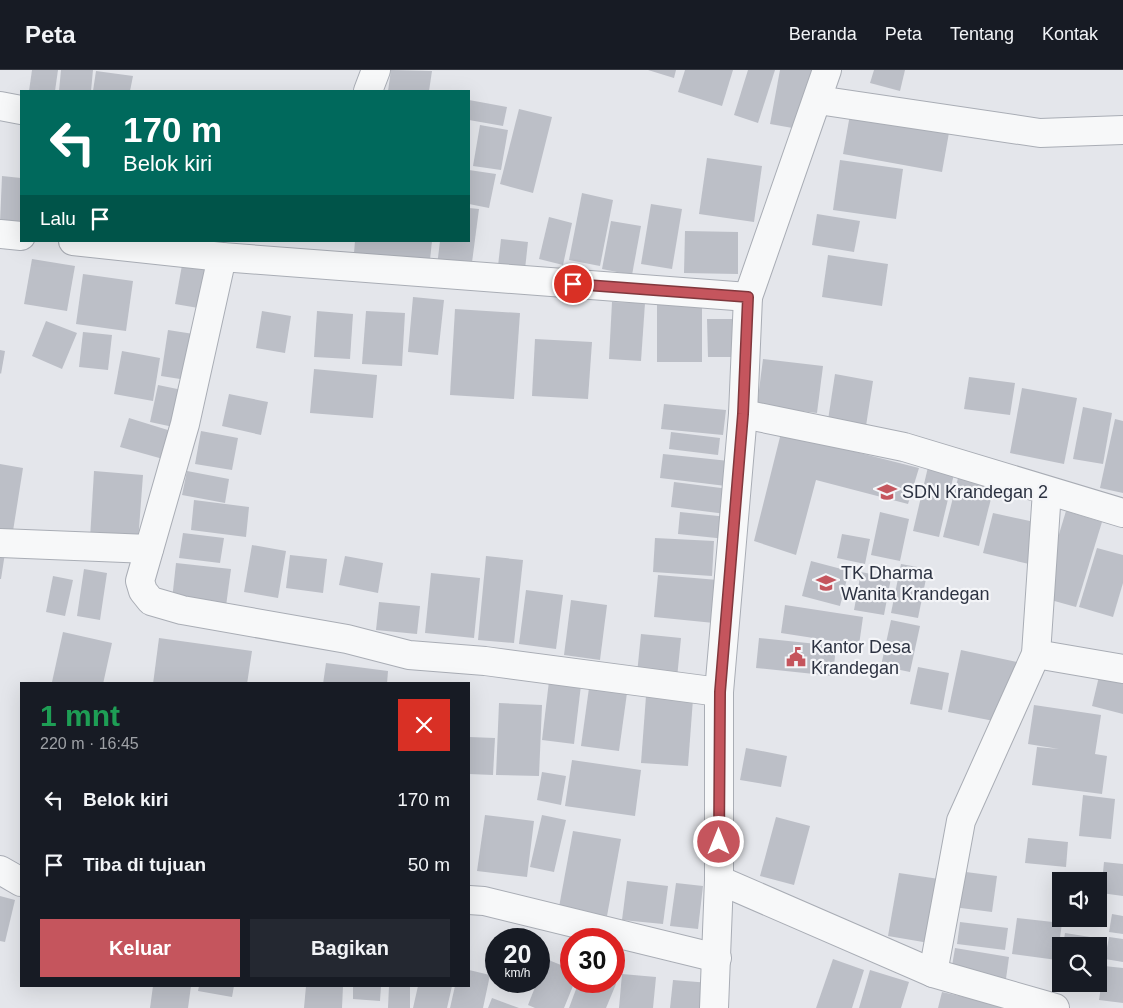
<!DOCTYPE html>
<html lang="id">
<head>
<meta charset="utf-8">
<style>
	:root { --surface:#171b24; --page:#242831; --text:#f1f3f6; --muted:#9ea1a6; --line:#363941; --accent:#c5555d }
	body { margin:0; font-family:Arial,sans-serif; background:var(--page); color:var(--text); height:100vh; display:flex; flex-direction:column; font-size:19px; white-space:nowrap }
	* { box-sizing:border-box; margin:0 }
	p { font-size:16px; color:var(--muted) }
	.icon { flex:none; width:28px; height:28px; fill:none; stroke:currentColor; stroke-width:2; stroke-linecap:round; stroke-linejoin:round }
	.map { position:relative; flex:1; overflow:hidden }
	.panel { position:absolute; left:20px; top:612px; width:450px; height:305px; display:flex; flex-direction:column; background:var(--surface); border-radius:0px; box-shadow:0 5px 20px #0002 }
	.panel>* { flex:none }
	.guide { position:absolute; left:20px; top:20px; width:450px; height:152px; border-radius:0px; box-shadow:0 5px 20px #0002; background:#00695c; color:#fff; overflow:hidden }
	.tools { position:absolute; left:1052px; top:802px; display:grid; gap:10px }
	.tools a { display:grid; place-items:center; width:55px; height:55px; border-radius:0px; background:var(--surface); box-shadow:0 5px 20px #0002; font-size:25px }
	.speed { position:absolute; left:485px; top:858px; display:flex; gap:10px; font-size:25px; font-weight:700; text-align:center }
	.speed>* { display:grid; place-content:center; width:65px; height:65px; border-radius:50%; background:var(--surface); box-shadow:0 5px 20px #0002; line-height:1 }
	.speed small { font-size:12px; font-weight:400 }
	.speed .limit { border:8px solid #d22; background:#fff; color:#111 }
	.pin { position:absolute; display:grid; place-items:center; width:42px; height:42px; color:#fff; margin:-21px; border:2px solid #fff; border-radius:50%; box-shadow:0 1px 5px #0007 }
	.me { position:absolute; width:55px; margin:-28px; rotate:0deg; stroke-linejoin:round; filter:drop-shadow(0 0 4px #0008) }
	.turn { display:flex; align-items:center; gap:18px; height:105px; padding:0 20px; font-size:22px }
	.turn .icon { width:65px; height:65px; stroke-width:2.5 }
	.turn b { display:block; font-size:35px; line-height:42px }
	.then { display:flex; align-items:center; height:48px; padding:0 20px; background:#0003; gap:10px; font-size:19px }
	.round { display:grid; place-items:center; flex:none; width:52px; height:52px; border-radius:0px; background:var(--page) }
	.headline { display:flex; align-items:center; justify-content:space-between; height:85px; padding:0 20px }
	h1 { font-size:30px; font-weight:800; line-height:38px; color:#1e9e55 }
	.primary-button { display:flex; gap:10px; margin-top:auto; padding:10px 20px }
	.primary-button a { flex:1; height:58px; border-radius:0px; background:var(--accent); color:#fff; font-size:20px; font-weight:800; line-height:58px; text-align:center }
	.primary-button a+a { background:var(--page); color:var(--text) }
	ul { padding:0; list-style:none }
	li { display:flex; align-items:center; gap:15px; height:65px; padding:0 20px }
	li div { flex:1 }
	li b { display:block; font-size:19px }
	li em { font-style:normal }
	header { display:flex; align-items:center; gap:30px; box-sizing:border-box; height:70px; padding:0 25px; background:var(--surface); border-bottom:1px solid var(--line) }
	header strong { font-size:24px }
	nav { display:flex; gap:28px; margin-inline-start:auto; font-size:18px }
	.map>svg:first-child { display:block }
	.building { fill:#bcbfc7 }
	.lines { fill:none; stroke-linecap:round; stroke-linejoin:round }
	.minor-casing { stroke:#a9adb5; stroke-width:30 }
	.minor { stroke:#f7f8f9; stroke-width:28 }
	.route-casing { stroke:#80373c; stroke-width:12 }
	.route { stroke:#c5555d; stroke-width:9 }
	.labels { text-anchor:middle; stroke-width:4.5; stroke-linejoin:round; paint-order:stroke }
	.poi-label { font-size:18px; fill:#2d3342; stroke:#f4f5f8; text-anchor:start }
</style>
</head>
<body>
<header>
<strong>Peta</strong>
<nav><a>Beranda</a><a>Peta</a><a>Tentang</a><a>Kontak</a></nav>
</header>
<div class="map">
<svg width="1123" height="938" viewBox="0 0 1123 938">
	<rect width="100%" height="100%" fill="#e4e6eb"/>
	<g class="building">
		<polygon points="32,0 58,0 55,21 29,21"/>
		<polygon points="61,0 93,0 91,21 59,21"/>
		<polygon points="391,0 432,1 429,21 388,21"/>
		<polygon points="648,0 676,0 674,8"/>
		<polygon points="685,0 733,0 722,36 678,22"/>
		<polygon points="748,0 775,0 758,53 734,45"/>
		<polygon points="780,0 815,0 804,60 770,54"/>
		<polygon points="874,0 905,0 900,21 870,13"/>
		<polygon points="96,1 133,6 130,21 93,21"/>
		<polygon points="469,30 507,37 503,56 469,50"/>
		<polygon points="519,39 552,47 533,123 500,114"/>
		<polygon points="851,39 950,57 942,102 843,84"/>
		<polygon points="480,55 508,60 501,100 473,96"/>
		<polygon points="707,88 762,96 754,152 699,144"/>
		<polygon points="840,90 903,99 896,149 833,140"/>
		<polygon points="469,100 496,104 489,138 469,134"/>
		<polygon points="2,106 21,108 21,155 0,153"/>
		<polygon points="582,123 613,130 600,196 569,190"/>
		<polygon points="651,134 682,139 672,199 641,194"/>
		<polygon points="469,138 479,139 471,200 437,196 440,171 469,171"/>
		<polygon points="817,144 860,151 854,182 812,175"/>
		<polygon points="549,147 572,153 563,195 539,189"/>
		<polygon points="611,151 641,156 632,205 602,199"/>
		<polygon points="685,161 738,162 738,204 684,203"/>
		<polygon points="501,169 528,172 524,208 497,205"/>
		<polygon points="355,171 432,171 430,190 354,183"/>
		<polygon points="828,185 888,194 882,236 822,227"/>
		<polygon points="32,189 75,196 67,241 24,234"/>
		<polygon points="182,195 216,201 210,240 175,234"/>
		<polygon points="83,204 133,211 126,261 76,254"/>
		<polygon points="413,227 444,230 438,285 408,282"/>
		<polygon points="612,232 645,233 641,291 609,289"/>
		<rect x="657" y="233" width="45" height="59"/>
		<polygon points="455,239 520,243 514,329 450,325"/>
		<polygon points="262,241 291,246 285,283 256,278"/>
		<polygon points="317,241 353,244 350,289 314,287"/>
		<polygon points="366,241 405,243 402,296 362,294"/>
		<polygon points="707,249 738,249 738,287 708,287"/>
		<polygon points="46,251 77,263 62,299 32,286"/>
		<polygon points="168,260 200,265 193,311 161,306"/>
		<polygon points="83,262 112,265 108,300 79,297"/>
		<polygon points="535,269 592,272 588,329 532,326"/>
		<polygon points="0,280 5,281 1,304 0,303"/>
		<polygon points="122,281 160,288 153,331 114,324"/>
		<polygon points="763,289 823,296 817,343 757,336"/>
		<polygon points="314,299 377,305 373,348 310,343"/>
		<polygon points="835,304 873,311 866,356 828,350"/>
		<polygon points="969,307 1015,313 1010,345 964,339"/>
		<polygon points="158,315 187,321 178,358 150,352"/>
		<polygon points="1022,318 1077,328 1064,394 1010,383"/>
		<polygon points="229,324 268,332 261,365 222,356"/>
		<polygon points="664,334 726,340 723,365 661,359"/>
		<polygon points="1083,337 1112,343 1103,394 1073,389"/>
		<polygon points="129,348 171,361 163,389 120,377"/>
		<polygon points="1115,349 1123,351 1123,423 1100,418"/>
		<polygon points="201,361 238,368 232,400 195,394"/>
		<polygon points="671,362 720,368 718,385 669,379"/>
		<polygon points="781,363 919,398 908,434 816,410 796,485 754,471"/>
		<polygon points="663,384 729,391 726,416 660,408"/>
		<polygon points="0,394 23,398 13,461 0,458"/>
		<polygon points="928,397 954,404 939,467 913,461"/>
		<polygon points="94,401 143,405 138,472 90,469"/>
		<polygon points="187,401 229,409 225,433 182,425"/>
		<polygon points="959,404 995,413 979,476 943,467"/>
		<polygon points="674,412 729,419 726,444 671,437"/>
		<polygon points="194,430 249,437 246,467 191,460"/>
		<polygon points="1066,441 1102,452 1076,537 1040,527"/>
		<polygon points="680,442 728,447 726,469 678,464"/>
		<polygon points="880,442 909,449 900,491 871,485"/>
		<polygon points="993,443 1039,453 1029,494 983,483"/>
		<polygon points="183,463 224,468 220,493 179,488"/>
		<polygon points="842,464 870,469 865,494 837,488"/>
		<polygon points="655,468 714,471 712,506 653,502"/>
		<polygon points="252,475 286,481 278,528 244,522"/>
		<polygon points="1097,478 1123,485 1123,513 1113,547 1079,537"/>
		<polygon points="0,483 5,483 1,509 0,509"/>
		<polygon points="290,485 327,489 323,523 286,518"/>
		<polygon points="345,486 383,493 378,523 339,515"/>
		<polygon points="486,486 523,490 514,573 478,570"/>
		<polygon points="811,491 849,501 840,536 802,526"/>
		<polygon points="176,493 231,499 226,536 172,530"/>
		<polygon points="901,494 928,499 918,548 891,543"/>
		<polygon points="84,499 107,503 100,550 77,546"/>
		<polygon points="861,502 891,508 884,545 854,540"/>
		<polygon points="431,503 480,508 474,568 425,563"/>
		<polygon points="658,505 718,510 714,553 654,547"/>
		<polygon points="53,506 73,510 65,546 46,542"/>
		<polygon points="526,520 563,525 556,579 519,574"/>
		<polygon points="571,530 607,535 600,590 564,585"/>
		<polygon points="379,532 420,536 417,564 376,560"/>
		<polygon points="785,535 863,547 859,575 781,563"/>
		<polygon points="891,550 920,556 910,602 881,596"/>
		<polygon points="63,562 112,573 103,614 52,612"/>
		<polygon points="641,564 681,568 677,608 637,604"/>
		<polygon points="159,568 252,581 247,614 153,614"/>
		<polygon points="759,568 836,576 833,606 756,598"/>
		<polygon points="961,580 1017,592 1004,653 948,642"/>
		<polygon points="326,593 388,601 387,614 323,614"/>
		<polygon points="918,597 949,603 942,640 910,634"/>
		<polygon points="1101,598 1123,604 1123,644 1092,636"/>
		<polygon points="549,611 581,615 574,674 542,670"/>
		<polygon points="589,618 627,623 619,681 581,676"/>
		<polygon points="646,626 693,629 688,696 641,693"/>
		<polygon points="499,633 542,635 539,706 496,705"/>
		<polygon points="1034,635 1101,645 1095,684 1107,686 1102,724 1032,715 1037,677 1059,679 1028,674"/>
		<polygon points="469,667 495,668 493,705 469,704"/>
		<polygon points="746,678 787,686 781,717 740,710"/>
		<polygon points="572,690 641,700 635,746 565,736"/>
		<polygon points="542,702 566,706 561,735 537,730"/>
		<polygon points="1083,725 1115,729 1111,769 1079,766"/>
		<polygon points="485,745 534,751 527,807 477,801"/>
		<polygon points="542,745 566,750 554,802 530,797"/>
		<polygon points="776,747 810,756 794,815 760,806"/>
		<polygon points="573,761 621,769 607,846 559,837"/>
		<polygon points="1028,768 1068,772 1066,797 1025,793"/>
		<polygon points="1104,792 1123,794 1123,826 1101,823"/>
		<polygon points="958,801 997,806 992,842 953,837"/>
		<polygon points="899,803 939,809 929,873 888,866"/>
		<polygon points="627,811 668,816 663,854 622,850"/>
		<polygon points="676,813 703,816 698,859 670,856"/>
		<polygon points="0,826 15,830 5,872 0,871"/>
		<polygon points="1112,844 1123,846 1123,864 1109,862"/>
		<polygon points="1017,848 1062,853 1057,890 1012,884"/>
		<polygon points="960,852 1008,858 1005,880 957,874"/>
		<polygon points="1065,863 1103,869 1100,890 1099,876 1063,876"/>
		<polygon points="1109,867 1123,869 1123,892 1105,889"/>
		<polygon points="955,878 1009,887 1005,916 950,908"/>
		<polygon points="546,889 571,899 571,911 575,911 564,938 535,938 528,935"/>
		<polygon points="833,889 864,900 852,938 816,938"/>
		<polygon points="1104,896 1123,898 1123,933 1099,930"/>
		<polygon points="469,900 490,905 483,938 450,938 455,916 469,916"/>
		<polygon points="870,900 909,912 901,938 859,938"/>
		<polygon points="622,904 656,907 653,938 619,938"/>
		<polygon points="673,910 710,913 707,938 670,938"/>
		<polygon points="579,911 610,911 616,914 606,938 569,938"/>
		<polygon points="1070,914 1096,914 1095,919"/>
		<polygon points="153,916 191,916 188,938 150,938"/>
		<polygon points="199,916 234,916 232,927 198,921"/>
		<polygon points="306,916 343,916 342,938 304,938"/>
		<polygon points="353,916 381,916 380,931 353,929"/>
		<polygon points="389,916 410,916 410,938 388,938"/>
		<polygon points="418,916 452,916 447,938 413,938"/>
		<polygon points="942,922 1008,937 1008,938 938,938"/>
		<polygon points="492,928 519,938 488,938"/>
	</g>
	<g class="lines">
		<defs>
			<g id="minor">
				<polyline points="368,21 376,0"/>
				<polyline points="818,30 1040,63 1123,60"/>
				<polyline points="0,36 21,40"/>
				<polyline points="0,164 21,166"/>
				<polyline points="73,171 222,187 748,227"/>
				<polyline points="222,187 185,354 140,511 143,521 151,531 182,540 347,569 409,585 485,591 719,622"/>
				<polyline points="743,344 904,377 1123,443"/>
				<polyline points="0,473 149,479"/>
				<polyline points="1036,584 1123,599"/>
				<polyline points="0,800 21,812"/>
				<polyline points="719,810 933,903 1055,938"/>
				<polyline points="469,830 484,831 717,888"/>
				<polyline points="933,903 961,751 1036,584 1047,421"/>
				<polyline points="714,938 719,810 719,622 743,344 748,227 827,0"/>
			</g>
		</defs>
		<use href="#minor" class="minor-casing"/>
		<use href="#minor" class="minor"/>
	</g>
	<g class="lines">
		<defs>
			<polyline id="route" points="573,214 748,227 743,344 720,622 719,772"/>
		</defs>
		<use href="#route" class="route-casing"/>
		<use href="#route" class="route"/>
	</g>
	<defs>
		<symbol id="school-bare" viewBox="-9 -9 18 18"><path d="M0-5L7-2L0 1L-7-2ZM-4 1L0 2.5L4 1V4Q0 6-4 4Z" fill="#c5555d" stroke="#f4f5f8" stroke-width="2.5" paint-order="stroke"/></symbol>
		<symbol id="civic-bare" viewBox="-9 -9 18 18"><path d="M-.6-6.5H3V-4.5H.6V-3L4-1V1h2V6H-6V1h2V-1L-.6-3ZM-1.2 2.5V6h2.4V2.5Z" fill="#c5555d" stroke="#f4f5f8" stroke-width="2.5" paint-order="stroke"/></symbol>
	</defs>
	<g fill-rule="evenodd">
		<use href="#school-bare" x="873" y="408" width="28" height="28"/>
		<use href="#school-bare" x="812" y="499" width="28" height="28"/>
		<use href="#civic-bare" x="782" y="573" width="28" height="28"/>
	</g>
	<g class="labels">
		<g class="poi-label">
			<text x="902" y="428">SDN Krandegan 2</text>
			<text x="841" y="509">TK Dharma<tspan x="841" dy="21">Wanita Krandegan</tspan></text>
			<text x="811" y="583">Kantor Desa<tspan x="811" dy="21">Krandegan</tspan></text>
		</g>
	</g>
</svg>
<div class="tools">
<a><svg class="icon" aria-label="sound" viewBox="0 0 24 24"><path d="M4 9h4l5-4v14l-5-4H4zM17 9q2 3 0 6"/></svg></a>
<a><svg class="icon" aria-label="search" viewBox="0 0 24 24"><circle cx="10" cy="10" r="6"/><path d="M15 15l6 6"/></svg></a>
</div>
<div class="speed"><div>20<small>km/h</small></div><div class="limit">30</div></div>
<div class="pin" style="left:573px;top:214px;background:#d93025"><svg class="icon" aria-label="arrive" viewBox="0 0 24 24"><path d="M6 21V4h12l-3 4 3 4H6"/></svg></div>
<svg class="me" style="left:719px;top:772px" viewBox="-20 -20 40 40"><circle r="17" fill="#c5555d" stroke="#fff" stroke-width="3"/><path d="M0-11L8 9 0 5-8 9z" fill="#fff"/></svg>
<div class="guide">
<div class="turn"><svg class="icon" aria-label="left" viewBox="0 0 24 24"><path d="M17 20v-9H6M10 6l-5 5 5 5"/></svg><div><b>170 m</b>Belok kiri</div></div>
<div class="then">Lalu<svg class="icon" aria-label="arrive" viewBox="0 0 24 24"><path d="M6 21V4h12l-3 4 3 4H6"/></svg></div>
</div>
<section class="panel">
<div class="headline"><div><h1>1 mnt</h1><p>220 m · 16:45</p></div><a class="round" style="background:#d93025;color:#fff"><svg class="icon" aria-label="close" viewBox="0 0 24 24"><path d="M6 6l12 12M18 6L6 18"/></svg></a></div>
<ul>
<li><svg class="icon" aria-label="left" viewBox="0 0 24 24"><path d="M17 20v-9H6M10 6l-5 5 5 5"/></svg><div><b>Belok kiri</b></div><em>170 m</em></li>
<li><svg class="icon" aria-label="arrive" viewBox="0 0 24 24"><path d="M6 21V4h12l-3 4 3 4H6"/></svg><div><b>Tiba di tujuan</b></div><em>50 m</em></li>
</ul>
<div class="primary-button"><a>Keluar</a><a>Bagikan</a></div>
</section>
</div>
</body>
</html>
